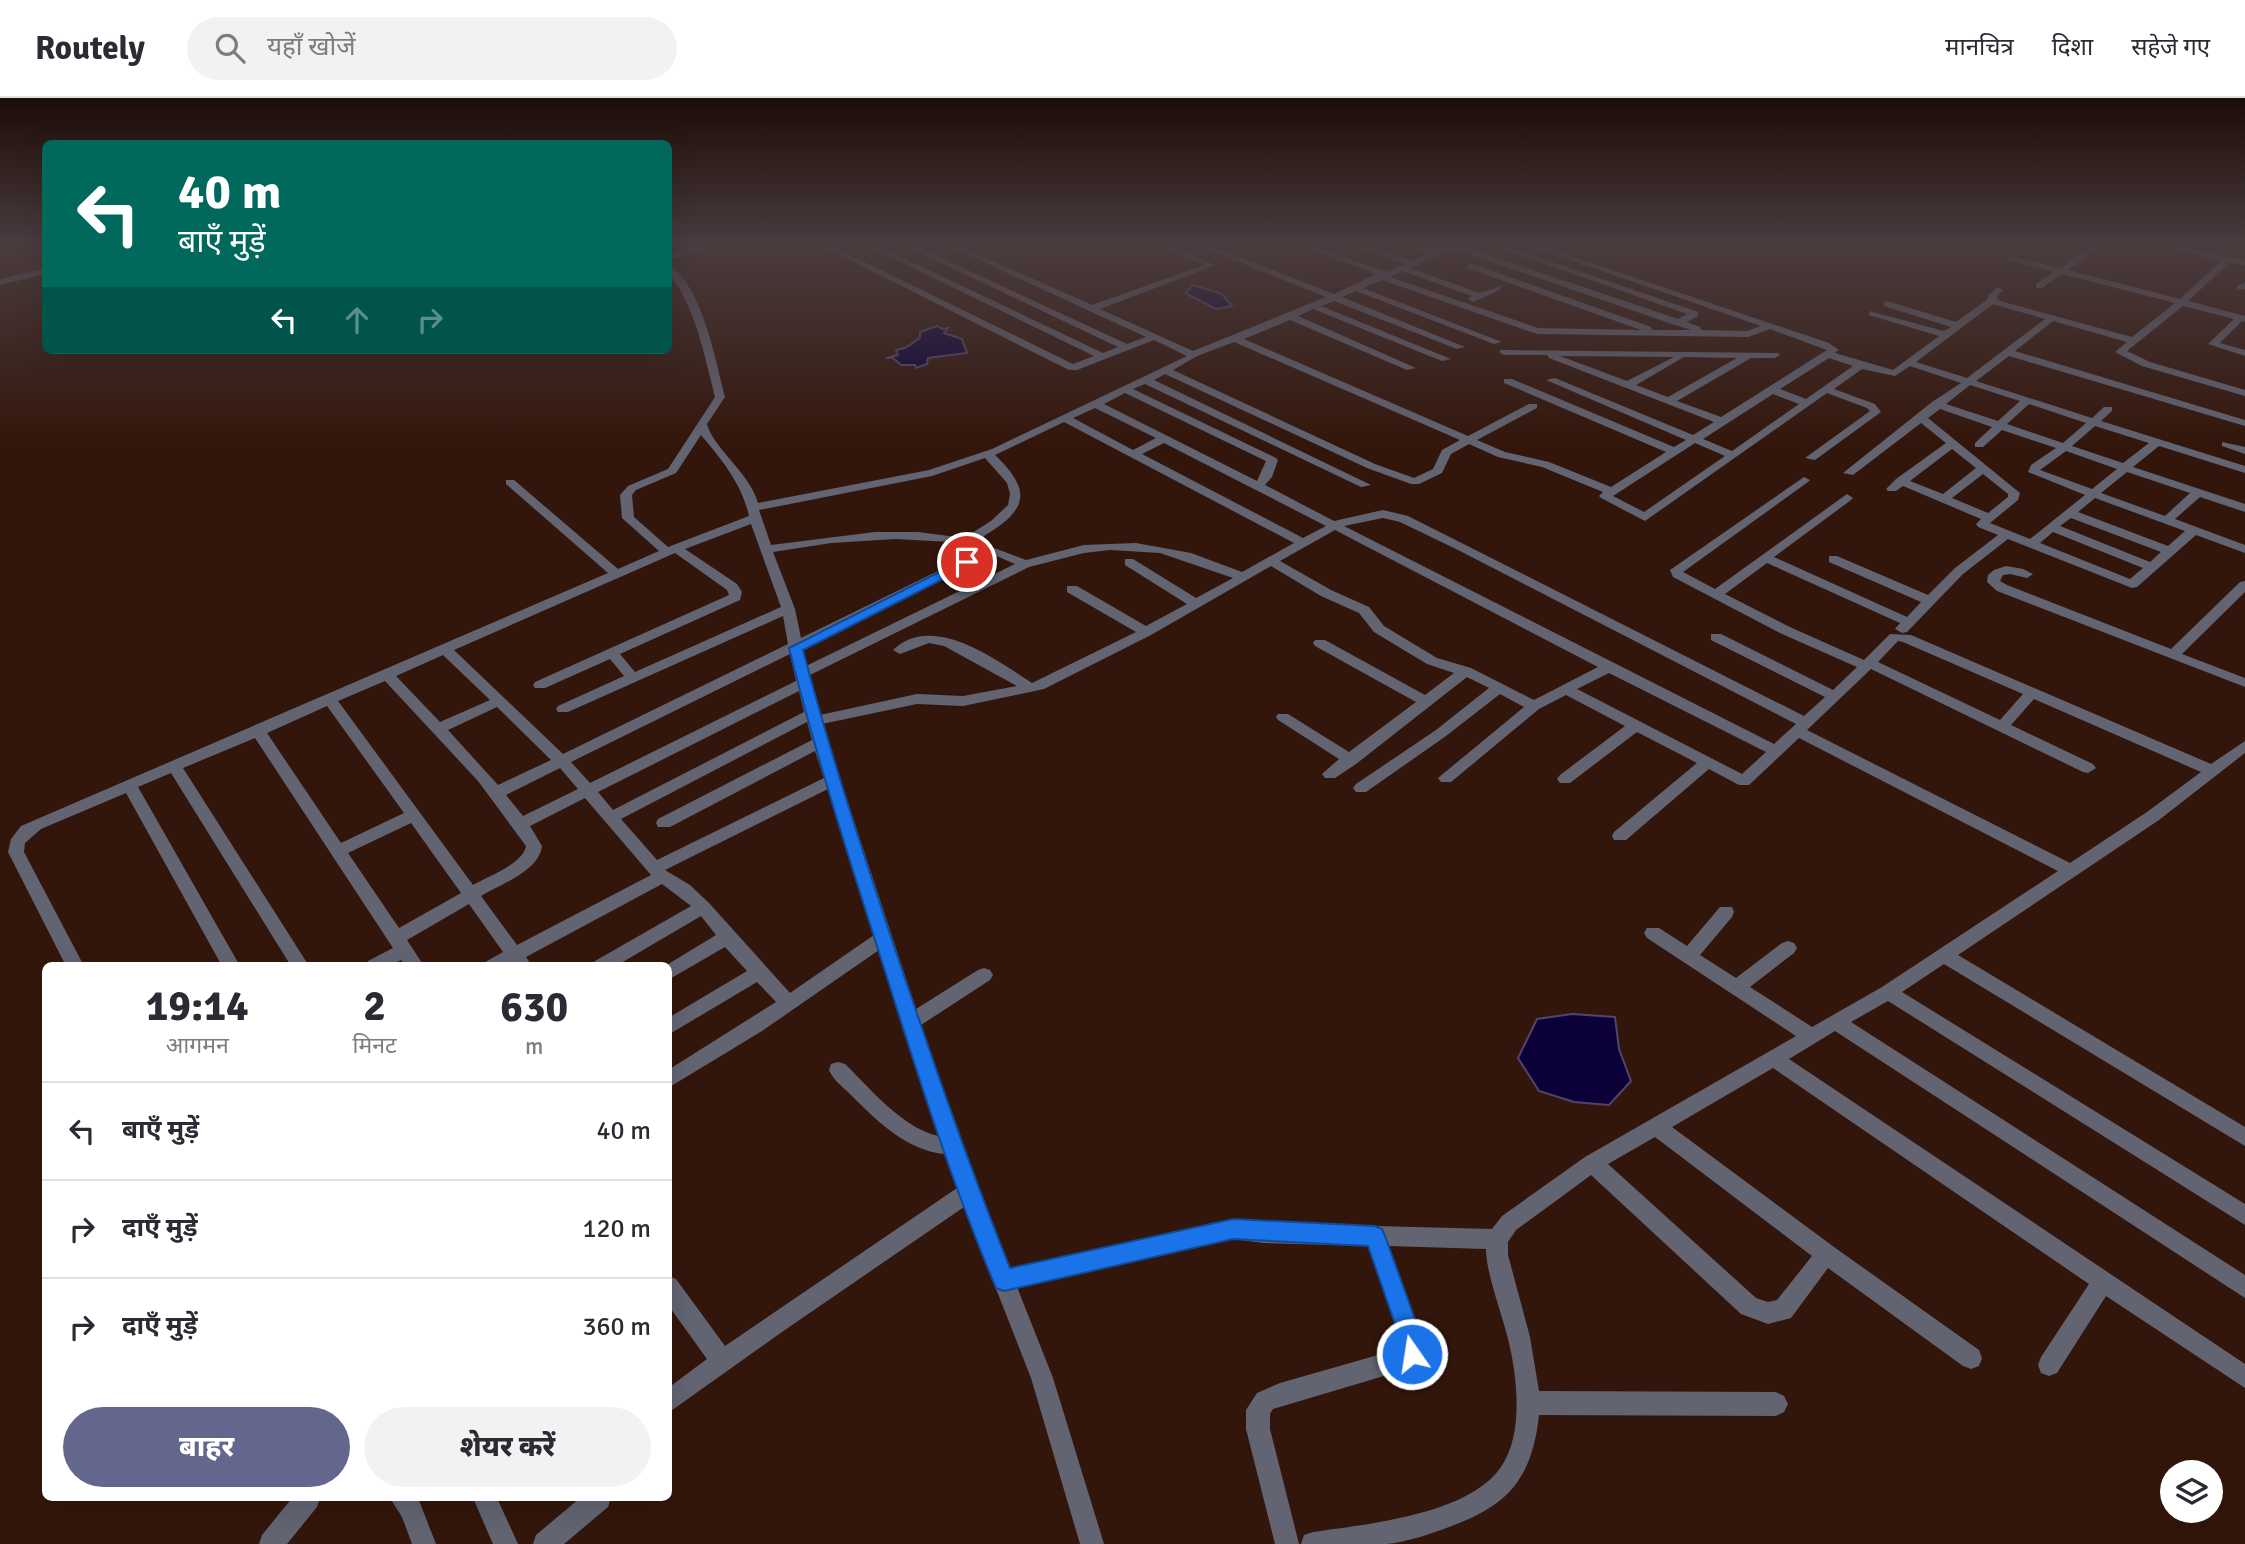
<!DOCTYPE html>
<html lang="hi">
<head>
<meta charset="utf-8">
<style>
	:root { --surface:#fff; --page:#f2f2f3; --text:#2b2b33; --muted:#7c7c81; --line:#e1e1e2; --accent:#64678d }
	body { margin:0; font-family:Signika,"Noto Sans Devanagari",sans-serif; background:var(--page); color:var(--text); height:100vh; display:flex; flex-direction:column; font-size:26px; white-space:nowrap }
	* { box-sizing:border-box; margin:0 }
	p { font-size:23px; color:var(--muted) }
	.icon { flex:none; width:38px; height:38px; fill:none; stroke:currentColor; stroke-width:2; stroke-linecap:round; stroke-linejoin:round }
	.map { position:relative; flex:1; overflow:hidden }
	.sheet { position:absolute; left:42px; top:864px; width:630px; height:539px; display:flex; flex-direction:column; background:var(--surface); border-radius:10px; box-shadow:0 7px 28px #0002 }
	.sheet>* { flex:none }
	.top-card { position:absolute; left:42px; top:42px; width:630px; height:214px; border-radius:10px; box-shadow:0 7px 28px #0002; background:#00695c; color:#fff; overflow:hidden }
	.fabs { position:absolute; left:2160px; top:1362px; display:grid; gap:14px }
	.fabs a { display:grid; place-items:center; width:63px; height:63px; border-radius:50%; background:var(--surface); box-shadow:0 7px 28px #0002; font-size:35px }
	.pin { position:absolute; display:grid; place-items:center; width:60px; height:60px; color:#fff; margin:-30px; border:4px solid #fff; border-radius:50%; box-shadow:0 2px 7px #0007 }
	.me { position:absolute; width:77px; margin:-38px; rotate:347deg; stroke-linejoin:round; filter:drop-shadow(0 0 5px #0008) }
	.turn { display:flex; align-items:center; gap:24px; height:147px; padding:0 21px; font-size:32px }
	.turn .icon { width:91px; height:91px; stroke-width:2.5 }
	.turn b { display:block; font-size:49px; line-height:60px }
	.lanes { display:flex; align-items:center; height:66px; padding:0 21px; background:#0003; justify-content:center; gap:35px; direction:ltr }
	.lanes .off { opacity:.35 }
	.eta { display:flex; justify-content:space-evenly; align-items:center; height:119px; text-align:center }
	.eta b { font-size:42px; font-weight:800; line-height:49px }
	.action { display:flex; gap:14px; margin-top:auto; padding:14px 21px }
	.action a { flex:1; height:80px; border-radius:42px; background:var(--accent); color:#fff; font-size:28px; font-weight:800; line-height:80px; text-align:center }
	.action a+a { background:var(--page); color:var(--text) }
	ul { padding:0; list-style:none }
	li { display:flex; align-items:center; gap:21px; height:98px; padding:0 21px; border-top:2px solid var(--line) }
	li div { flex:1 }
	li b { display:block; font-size:26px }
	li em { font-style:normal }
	header { display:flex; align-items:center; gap:42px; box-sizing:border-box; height:98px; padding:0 35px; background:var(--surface); border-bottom:2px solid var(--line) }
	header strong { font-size:33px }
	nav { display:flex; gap:38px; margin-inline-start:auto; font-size:24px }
	.search { width:490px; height:63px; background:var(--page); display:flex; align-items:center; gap:18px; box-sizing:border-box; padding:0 24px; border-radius:38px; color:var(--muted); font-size:26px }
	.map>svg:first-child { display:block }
	.water { fill:#0b0038; stroke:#53456a; stroke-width:2 }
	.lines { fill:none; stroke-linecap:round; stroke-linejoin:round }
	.minor { fill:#626472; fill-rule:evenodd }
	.tertiary { fill:#626472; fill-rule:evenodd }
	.route { fill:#1a73e8; stroke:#114b97; stroke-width:2 }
</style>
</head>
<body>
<header>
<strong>Routely</strong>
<div class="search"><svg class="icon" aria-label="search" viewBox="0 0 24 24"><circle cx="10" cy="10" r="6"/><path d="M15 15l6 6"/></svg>यहाँ खोजें</div>
<nav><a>मानचित्र</a><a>दिशा</a><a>सहेजे गए</a></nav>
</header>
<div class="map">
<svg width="2245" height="1446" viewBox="0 0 2245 1446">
	<rect width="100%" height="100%" fill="#33160b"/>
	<g class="water">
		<polygon points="1193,187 1222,196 1232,208 1216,211 1185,195"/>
		<polygon points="937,228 942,231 948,230 944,235 962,241 967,255 928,260 927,266 916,270 915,267 901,267 893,260 886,260 898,257 896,252 905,250 920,240 920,234"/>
		<polygon points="1572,916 1615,919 1619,951 1631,983 1609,1007 1574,1004 1539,993 1518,960 1537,921"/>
	</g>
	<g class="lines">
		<g class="minor">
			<polygon points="713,145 725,145 668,162 668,157"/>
			<path d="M816 145H826L1073 266 1094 258 862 145H872L1103 255 1118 249 899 145H909L1127 246 1146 239 942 145H952L1092 207 1204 167 1152 145H1163L1216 167 1100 211 1193 253 1326 199 1192 145H1203L1334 196 1376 176 1292 145H1303L1387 174 1405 166 1346 145H1357L1412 163 1427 156 1398 145H1409L1434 153 1448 145H1465L1462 148 1678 221 1687 216 1486 145H1497L1698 214V218L1687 224 1700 229 1701 232 1747 233 1761 228 1521 145H1532L1829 245 1839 252 1835 255 1893 272 1939 238 1869 217V213L1944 233 1951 229 1884 208V204L1887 203 1956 224 1988 201V197L1998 189 2003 192 1996 199 2000 203 2132 239 2175 205 2062 176 2042 190H2036V186L2054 174 2008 162V158L2060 170 2097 145H2106L2068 172 2180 201 2225 159H2231V163L2188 203 2245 218V224L2242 223 2220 245 2245 252V258L2208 246 2234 221 2183 208 2127 253 2150 264 2245 292V298L2142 268 2115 254 2127 244 2053 223 2015 253 2245 322V328L2009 258 1976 283 2092 320 2104 309H2112V313L2101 323 2245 368V375L2159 348 2133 369 2245 406V414L2200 399 2175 421 2245 447V455L2196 437 2137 489 2132 490 2008 441 1963 476 1907 534 1902 535 1895 531 1900 525 1767 465 1725 496 1792 530 1864 562 1890 536 1911 537 2211 666 2245 643V655L2159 722 1958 857 2245 1029V1048L1944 866 1902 894 2245 1106V1127L1888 903 1851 924 2245 1177V1200L1835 933 1789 961 2245 1266V1290L2106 1198 2057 1275 2049 1278 2041 1275 2038 1267 2041 1259 2089 1186 1773 970 1672 1029 1834 1149 1979 1252 1982 1260 1979 1268 1971 1271 1963 1268 1828 1170 1791 1220 1768 1226 1741 1216 1591 1077 1516 1132 1508 1144V1157L1530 1239 1539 1293 1776 1294 1784 1298 1788 1306 1784 1314 1776 1318 1539 1317C1532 1381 1508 1408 1449 1429 1430 1436 1407 1444 1387 1446 1358 1446 1329 1446 1301 1446L1304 1437 1313 1434C1367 1426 1468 1417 1501 1369 1522 1338 1518 1290 1511 1254 1506 1225 1486 1178 1486 1151L1389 1148 1424 1246C1423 1261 1418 1266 1404 1272L1273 1311 1270 1316V1331L1299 1446H1275L1246 1331V1312L1257 1295 1280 1285 1399 1251 1402 1246 1368 1148 1264 1145 1233 1141 1206 1145 1017 1189 1053 1280 1104 1446H1080L1031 1280 964 1109 782 1234 668 1315V1290L707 1261 668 1207V1178L676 1181 725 1248 957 1090 944 1056C906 1052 877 1023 851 997 843 989 833 982 829 972L831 966 838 964 845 966C871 991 901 1029 938 1038L879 852 762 933 668 990V972L776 904 757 884 668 937V920L747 873 725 849 668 882V868H665L716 837 701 818 616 868H592L595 863 691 808 662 786 526 859 532 868H484L487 863 503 854 469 806 407 842 424 868H406L401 862 389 868H365L368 863 393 850 255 640 183 670 309 868H291L171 675 138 689 240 868H222L126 695 41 731 25 745 24 754 84 868H66L8 754 11 741 21 728 608 475 506 386V382H514L618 471 659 453 622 420 620 397 628 388 668 371 715 299C706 264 699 227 682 195 677 185 668 178 668 166 702 187 716 263 725 299L707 326C713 350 750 375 758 405L929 372 992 351 1187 258 1154 242 1077 272H1069ZM1454 151 1675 227 1692 232H1652L1651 229 1470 165 1466 168 1467 170 1641 232 1538 230 1390 179 1402 173 1472 198 1468 201 1473 204 1500 192V188L1480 195 1410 170ZM1382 182 1537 236 1748 239 1770 231 1827 252 1721 319 1677 303 1751 260H1775L1780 257 1778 255 1501 252 1499 254 1504 257H1547L1549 260 1714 324 1693 337 1555 280 1546 282 1686 342 1674 349 1512 281H1504V285L1666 354 1611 389 1549 364 1505 354 1477 342 1537 310V306H1529L1468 338 1244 241 1290 222 1407 272 1416 270 1298 218 1313 211 1442 263 1451 261 1321 208 1334 203 1457 251 1465 249 1342 199 1356 193 1494 246 1502 244 1363 190ZM1993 206 2045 221 1967 280 1916 264ZM1234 244 1460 342 1442 352 1433 371 1414 380 1375 366 1173 272 1197 258ZM1560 258 1674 259 1627 283ZM1684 259 1737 260 1668 299 1636 287ZM1829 260 1853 268 1806 301 1780 291ZM1910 268 1961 285 1932 304 1843 375 1853 377 1921 325 1946 345 1896 381 1886 391 1888 393H1896L1903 388 1981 421 1976 426 1978 429 1998 437 1955 470 1928 497 1837 458H1829V464L1921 504 1907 519 1774 459 1851 402 1853 400 1847 396 1715 491 1683 474 1808 384 1810 382 1804 379 1670 472 1673 479 1782 536 1857 569 1833 592 1721 536H1711V542L1825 599 1804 618 1408 418 1383 412 1334 423 1265 387 1272 379 1278 362 1276 360 1133 291 1145 286 1361 389 1371 387 1154 282 1165 276 1367 370 1411 386H1419L1442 375 1451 356 1469 346 1498 359 1542 369 1603 394 1599 398 1601 400 1645 423 1827 295 1867 310 1870 313 1805 360 1815 362 1881 314 1875 306 1834 291 1862 271 1895 278ZM1970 287 2020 303 1998 323 1946 306ZM1125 295 1266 363 1257 383 1104 306ZM1773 296 1799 306 1732 353 1703 341ZM2029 306 2086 325 2063 345 2007 326ZM1095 310 1156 340 1133 352 1073 320ZM1940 311 1992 329 1975 345V349H1983L2002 332 2056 350 2031 367 2028 374 2085 397 2030 441 1990 425 2018 402 2020 395 1928 320ZM1064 324 1294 445 1242 474 1191 455 1136 445 1084 447 1026 462 976 443C1021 416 1039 399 995 357ZM2095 328 2149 345 2123 365 2072 348ZM701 337C722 362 742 386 749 418L668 449 634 419 632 397 636 392 676 375ZM1164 345 1326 428 1303 440 1142 356ZM1695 345 1725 358 1644 414 1613 398ZM1952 351 1976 370 1943 396 1910 383ZM2066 353 2117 371 2092 391 2040 372ZM985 360 1007 385 1010 396 1008 407 991 423 964 440 918 434H875L771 447 759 412 932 378ZM2127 374 2190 395 2165 418 2101 395ZM1983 376 2008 396V399L1988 415 1952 400ZM2095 400 2185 433 2168 448 2078 414ZM1383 420 1400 424 1458 452 1796 626 1774 646 1344 428ZM2071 420 2161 454 2150 464 2060 428ZM751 426 781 509 635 574 620 556 740 502 742 494 737 486 685 451ZM1335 432 1598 569 1534 602 1471 570 1437 560 1384 528 1369 509 1331 492 1280 463ZM2053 434 2143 470 2130 481 2040 445ZM896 441 950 444 981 452 801 540 795 511 773 454 831 445ZM1110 452 1160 455 1233 480 1196 500 1133 461H1125V467L1187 506 1146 528 1077 488H1067V494L1136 534 1032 585C996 562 933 514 893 552L900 556 929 545 944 548 1017 588 963 598 917 596 820 617 808 578 1029 469 1084 455ZM675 455 727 492 729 497 535 584 533 587 535 590H545L610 561 624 578 558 608 556 611 558 614H568L783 518 788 546 563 656 454 552ZM992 456 1015 466 806 568 803 550ZM1271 468 1321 498 1359 515 1374 534 1427 566 1454 575 1425 597 1325 542H1315L1313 545 1315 548 1416 604 1349 654 1288 616H1278L1276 619 1278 622 1339 661 1322 676 1325 680H1335L1356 666 1467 579 1489 590 1436 632 1356 686 1353 690 1356 694H1366L1446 638 1500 596 1524 609 1438 680 1441 684H1451L1539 611 1566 597 1625 628 1560 677 1557 681 1560 685H1570L1637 634 1697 665 1614 734 1612 738 1614 742H1626L1709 671 1739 687H1749L1799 640 2058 773 1882 889 1812 929 1750 889 1794 855 1797 850 1794 845 1788 843 1782 845 1736 880 1700 857 1732 819 1734 814 1732 809H1720L1687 848 1659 830H1647L1644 835 1647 840 1796 938 1585 1059 1502 1118 1492 1131 1264 1125 1233 1121 1010 1170 965 1059 921 927 990 882 993 877 990 872 984 870 978 872 916 911 822 626 917 606 963 608 1044 591 1151 537ZM1898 543 1903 544 2023 596 2000 622 1878 564ZM790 556 796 583 590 685 571 664ZM443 557 490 602 440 624 396 578ZM1871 571 2083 674 2088 675 2096 670 2093 666 2011 627 2034 601 2201 674 2147 714 2070 765 1807 632ZM1609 575 1766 654 1742 676 1577 591ZM385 583 478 683 526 748C523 766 488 778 473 787L338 603ZM799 593 804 614 613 712 598 694ZM327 608 404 715 341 745 267 635ZM497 609 551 662 498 687 448 632ZM807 624 812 642 658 721 656 725 658 729H670L815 653 824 680 657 762 621 721ZM560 670 578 691 523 718 506 697ZM828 691 874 837 790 895 709 805 690 787 665 772ZM585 700 651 777 517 847 481 798C501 786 539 773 542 748L530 728ZM411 725 461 795 399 830 348 755ZM1655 1039 1812 1158 1777 1202 1768 1204 1756 1200 1608 1066Z"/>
			<polygon points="46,170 46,176 0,187 0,181"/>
			<polygon points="2245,184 2245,191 2237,192 2237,188"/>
			<polygon points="2222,344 2245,349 2245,356 2222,348"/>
			<polygon points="2006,468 2023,471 2033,476 2027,480 2010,476 2003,477 2000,483 2007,487 2171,551 2240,484 2245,483 2245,494 2182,556 2245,580 2245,589 1997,493 1987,484 1988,477 1994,472"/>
			<polygon points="292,1400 320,1400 317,1409 287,1446 259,1446 262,1437"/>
			<polygon points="390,1400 418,1400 436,1446 412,1446 402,1419"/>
			<polygon points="473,1400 497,1400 518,1446 493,1446"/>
			<polygon points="580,1400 611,1400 608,1409 564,1446 533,1446 536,1437"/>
		</g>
		<polygon class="tertiary" points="2146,145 2162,145 2245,162 2245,168"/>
	</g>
	<linearGradient id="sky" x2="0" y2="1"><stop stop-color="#1c0c06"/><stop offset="0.42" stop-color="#4a3c3f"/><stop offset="1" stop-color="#4a3c3f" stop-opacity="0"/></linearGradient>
	<rect width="2245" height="347" fill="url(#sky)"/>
	<path class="route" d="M967 460 973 464 971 467 803 552C828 648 859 742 890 836 928 949 966 1060 1010 1170L1233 1121 1375 1128 1382 1131 1385 1138 1424 1246 1420 1264 1412 1267 1404 1264 1401 1256 1402 1246 1368 1148 1233 1141 1004 1193 996 1190C952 1086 918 978 884 870 850 764 816 658 789 550Z"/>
</svg>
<div class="fabs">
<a><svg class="icon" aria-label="layers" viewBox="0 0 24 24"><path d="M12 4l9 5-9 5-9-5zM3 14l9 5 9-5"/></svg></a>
</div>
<div class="pin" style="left:967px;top:464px;background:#d93025"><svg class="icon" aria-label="arrive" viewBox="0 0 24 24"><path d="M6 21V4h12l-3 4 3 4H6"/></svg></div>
<svg class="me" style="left:1412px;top:1256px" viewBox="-20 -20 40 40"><circle r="17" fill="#1a73e8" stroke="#fff" stroke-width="3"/><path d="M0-11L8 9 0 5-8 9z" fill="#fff"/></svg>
<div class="top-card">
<div class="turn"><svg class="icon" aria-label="left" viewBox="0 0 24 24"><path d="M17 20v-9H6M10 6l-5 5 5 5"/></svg><div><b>40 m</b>बाएँ मुड़ें</div></div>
<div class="lanes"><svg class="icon" aria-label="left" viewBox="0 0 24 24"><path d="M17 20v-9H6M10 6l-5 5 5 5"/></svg><svg class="icon off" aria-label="ahead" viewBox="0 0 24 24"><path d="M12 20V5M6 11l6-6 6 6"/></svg><svg class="icon off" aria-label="right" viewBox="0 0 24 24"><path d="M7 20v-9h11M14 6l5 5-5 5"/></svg></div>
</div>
<section class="sheet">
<div class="eta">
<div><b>19:14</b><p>आगमन</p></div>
<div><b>2</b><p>मिनट</p></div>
<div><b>630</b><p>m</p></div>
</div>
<ul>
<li><svg class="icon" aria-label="left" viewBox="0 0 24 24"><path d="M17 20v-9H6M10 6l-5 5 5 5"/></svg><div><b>बाएँ मुड़ें</b></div><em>40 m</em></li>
<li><svg class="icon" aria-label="right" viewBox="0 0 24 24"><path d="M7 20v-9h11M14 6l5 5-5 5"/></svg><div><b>दाएँ मुड़ें</b></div><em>120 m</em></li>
<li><svg class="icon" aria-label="right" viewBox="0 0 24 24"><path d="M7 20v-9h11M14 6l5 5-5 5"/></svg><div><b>दाएँ मुड़ें</b></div><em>360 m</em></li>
</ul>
<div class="action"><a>बाहर</a><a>शेयर करें</a></div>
</section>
</div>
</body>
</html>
